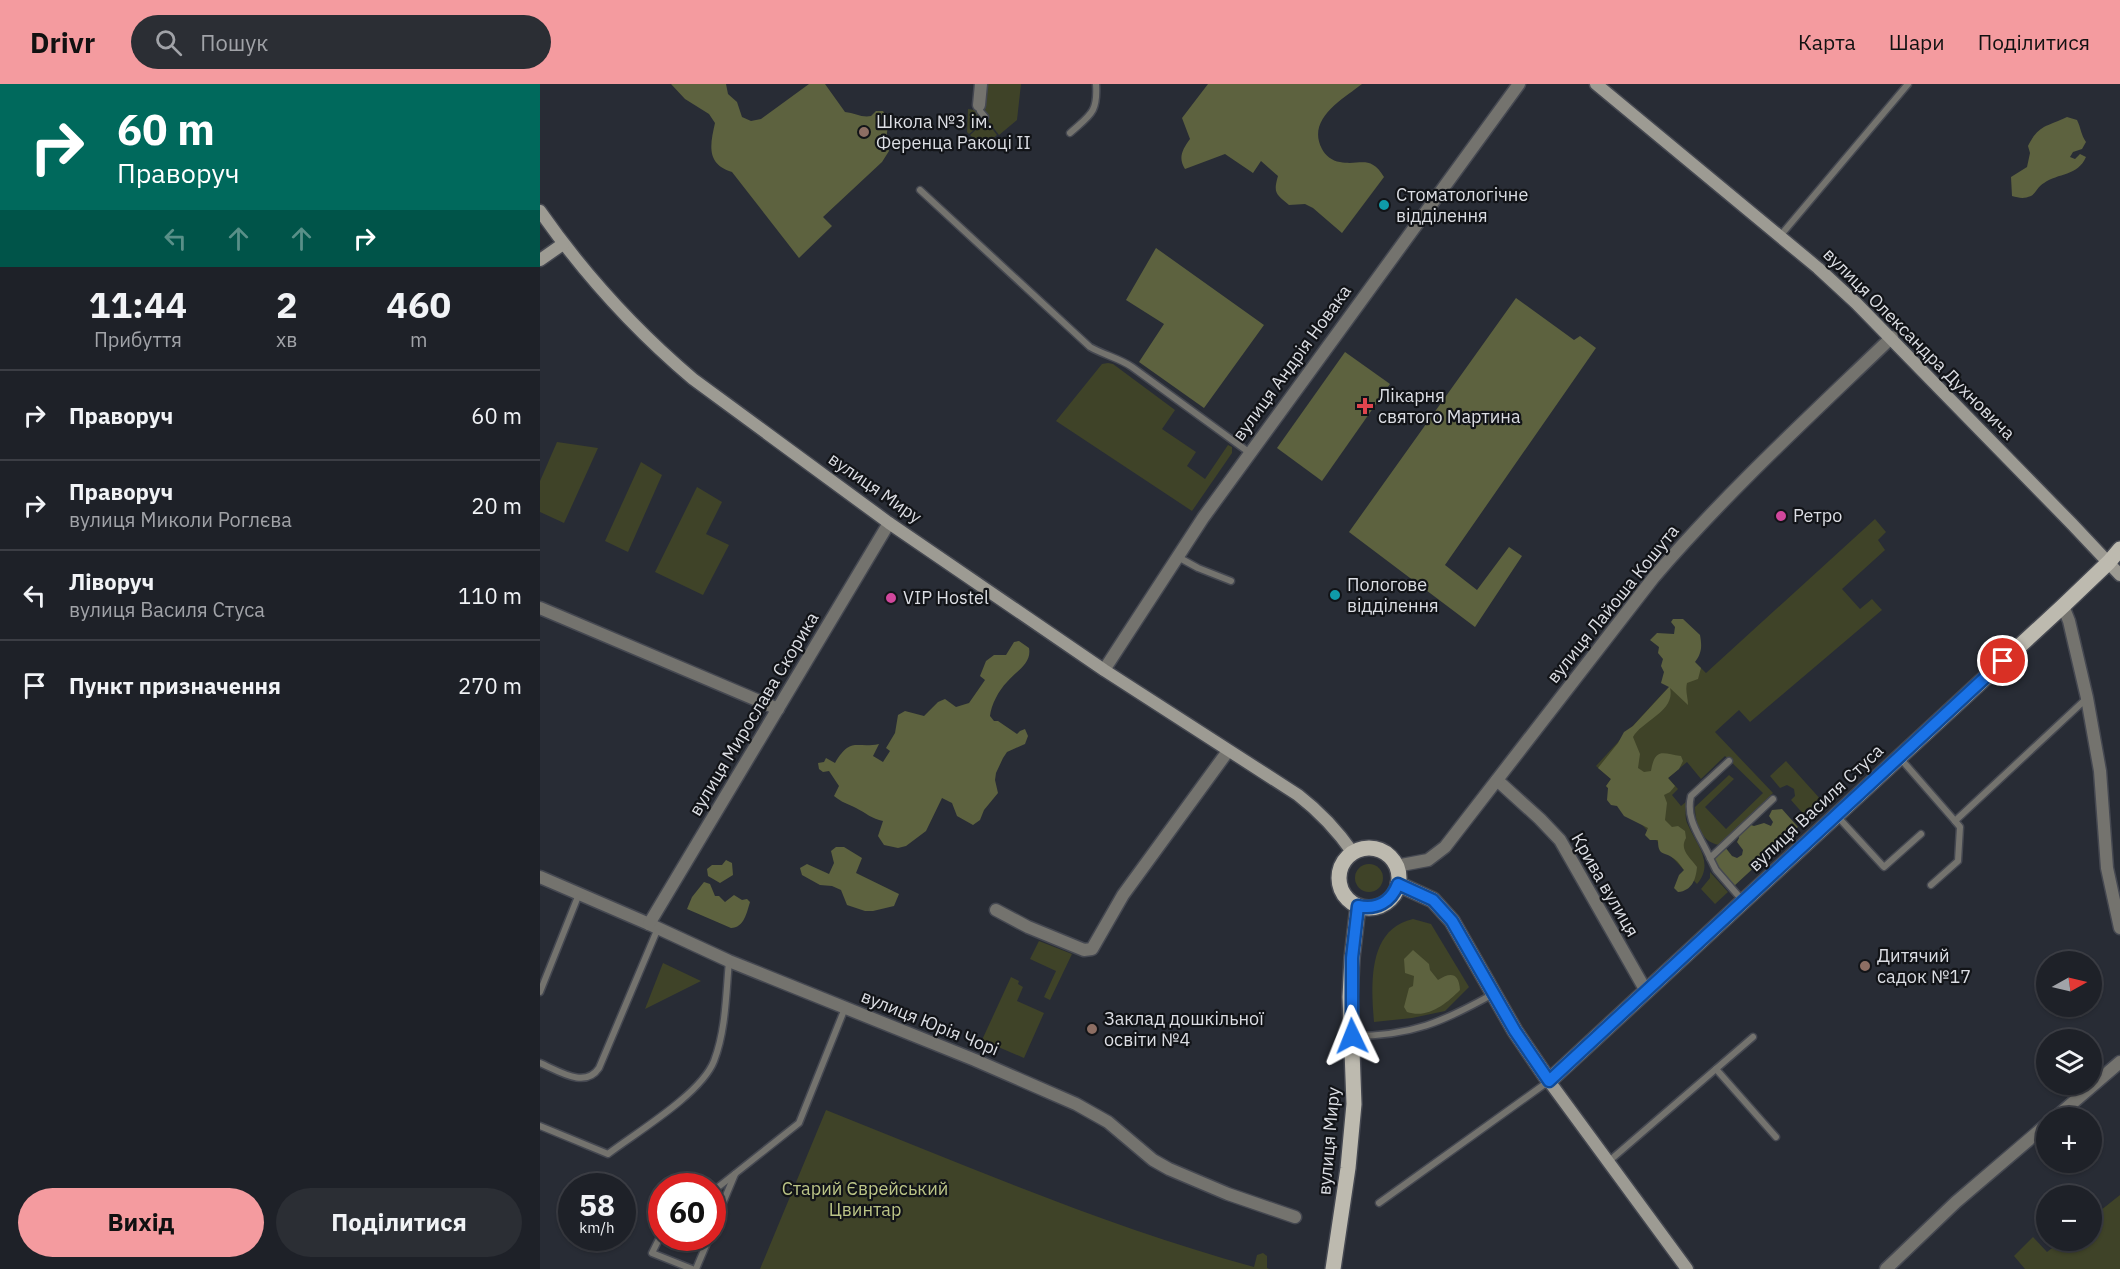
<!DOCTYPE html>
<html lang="uk">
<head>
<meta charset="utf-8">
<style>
	:root { --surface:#1e2128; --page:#2b2e34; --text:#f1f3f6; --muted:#a1a3a8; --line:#3c3e45; --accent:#f49b9f }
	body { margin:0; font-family:"IBM Plex Sans",sans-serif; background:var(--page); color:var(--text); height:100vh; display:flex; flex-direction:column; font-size:22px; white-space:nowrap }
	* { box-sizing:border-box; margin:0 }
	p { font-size:20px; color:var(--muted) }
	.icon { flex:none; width:33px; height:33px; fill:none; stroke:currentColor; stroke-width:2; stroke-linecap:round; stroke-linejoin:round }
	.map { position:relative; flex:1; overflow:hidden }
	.details { display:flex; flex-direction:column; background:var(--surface); width:540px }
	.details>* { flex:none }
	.top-card { background:#00695c; color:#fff; overflow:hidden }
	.needle { width:39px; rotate:82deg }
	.controls { position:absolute; left:1496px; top:867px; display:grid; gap:12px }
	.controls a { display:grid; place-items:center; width:66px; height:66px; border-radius:50%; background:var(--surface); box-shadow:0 2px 4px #0004,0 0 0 2px var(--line); font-size:30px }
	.speed { position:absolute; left:18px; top:1089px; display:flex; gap:12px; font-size:30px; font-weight:700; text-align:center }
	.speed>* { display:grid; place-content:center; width:78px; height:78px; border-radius:50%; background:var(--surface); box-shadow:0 2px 4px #0004,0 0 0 2px var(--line); line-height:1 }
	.speed small { font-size:15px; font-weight:400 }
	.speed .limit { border:9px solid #d22; background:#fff; color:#111 }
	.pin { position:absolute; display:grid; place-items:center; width:51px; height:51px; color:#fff; margin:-26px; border:3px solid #fff; border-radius:50%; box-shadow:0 2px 6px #0007 }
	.me { position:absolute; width:66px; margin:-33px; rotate:358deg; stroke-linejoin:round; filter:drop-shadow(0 0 4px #0008) }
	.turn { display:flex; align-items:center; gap:21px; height:126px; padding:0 18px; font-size:27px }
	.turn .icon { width:78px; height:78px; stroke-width:2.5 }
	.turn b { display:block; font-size:42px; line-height:51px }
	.lanes { display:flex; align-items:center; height:57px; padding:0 18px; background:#0003; justify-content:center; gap:30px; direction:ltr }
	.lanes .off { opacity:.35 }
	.eta { display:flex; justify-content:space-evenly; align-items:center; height:102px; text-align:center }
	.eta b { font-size:36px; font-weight:800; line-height:42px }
	.action { display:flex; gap:12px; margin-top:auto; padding:12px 18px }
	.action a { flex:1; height:69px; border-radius:36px; background:var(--accent); color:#111; font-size:24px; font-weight:800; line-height:69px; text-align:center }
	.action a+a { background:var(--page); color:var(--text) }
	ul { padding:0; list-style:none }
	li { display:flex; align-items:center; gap:18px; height:90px; padding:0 18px; border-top:2px solid var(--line) }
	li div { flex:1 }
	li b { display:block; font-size:22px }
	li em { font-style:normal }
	header { display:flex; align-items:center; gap:36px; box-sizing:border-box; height:84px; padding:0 30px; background:var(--accent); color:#111 }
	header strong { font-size:28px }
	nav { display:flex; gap:33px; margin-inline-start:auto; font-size:21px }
	.search { width:420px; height:54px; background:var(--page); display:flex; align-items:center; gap:15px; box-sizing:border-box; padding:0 21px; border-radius:33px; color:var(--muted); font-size:22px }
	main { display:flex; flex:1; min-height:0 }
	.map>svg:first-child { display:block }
	.green { fill:#3f4328 }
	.forest { fill:#5d623f }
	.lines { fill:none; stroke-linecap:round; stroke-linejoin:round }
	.lane-casing { stroke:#454851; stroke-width:9 }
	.street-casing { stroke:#454851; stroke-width:15 }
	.secondary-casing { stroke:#454851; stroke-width:15 }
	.primary-casing { stroke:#454851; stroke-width:18 }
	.lane { stroke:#74736e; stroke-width:6 }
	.street { stroke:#74736e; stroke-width:12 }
	.secondary { stroke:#9d9b93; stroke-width:12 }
	.primary { stroke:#bdbaaf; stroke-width:15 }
	.route-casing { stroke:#114b97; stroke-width:15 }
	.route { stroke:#1a73e8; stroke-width:10 }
	.education-dot { fill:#8d6e63; stroke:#121418; stroke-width:2 }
	.culture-dot { fill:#0f9aa8; stroke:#121418; stroke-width:2 }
	.health-dot { fill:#e0444e; stroke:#121418; stroke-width:2 }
	.hotel-dot { fill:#d1479c; stroke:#121418; stroke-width:2 }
	.labels { text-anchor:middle; stroke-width:4.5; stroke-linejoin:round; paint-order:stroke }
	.poi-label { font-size:18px; fill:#dcdee4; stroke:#121418; text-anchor:start }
	.street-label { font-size:18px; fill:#dcdee4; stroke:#121418 }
	.park-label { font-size:18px; fill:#bcc587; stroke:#121418 }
</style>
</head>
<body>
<header>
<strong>Drivr</strong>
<div class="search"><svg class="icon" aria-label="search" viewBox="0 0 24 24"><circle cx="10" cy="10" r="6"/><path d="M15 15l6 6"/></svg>Пошук</div>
<nav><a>Карта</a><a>Шари</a><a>Поділитися</a></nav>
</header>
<main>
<section class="details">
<div class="top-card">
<div class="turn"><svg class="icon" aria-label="right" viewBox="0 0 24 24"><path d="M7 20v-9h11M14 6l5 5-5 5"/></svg><div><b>60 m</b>Праворуч</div></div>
<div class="lanes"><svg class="icon off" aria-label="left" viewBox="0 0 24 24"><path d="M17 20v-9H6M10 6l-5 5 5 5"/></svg><svg class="icon off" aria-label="ahead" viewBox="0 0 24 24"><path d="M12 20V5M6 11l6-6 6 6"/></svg><svg class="icon off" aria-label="ahead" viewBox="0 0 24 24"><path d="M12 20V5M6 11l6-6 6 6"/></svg><svg class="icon" aria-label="right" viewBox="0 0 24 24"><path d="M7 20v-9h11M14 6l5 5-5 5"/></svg></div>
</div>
<div class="eta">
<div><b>11:44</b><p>Прибуття</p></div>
<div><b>2</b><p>хв</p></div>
<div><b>460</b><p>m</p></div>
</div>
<ul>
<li><svg class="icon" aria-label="right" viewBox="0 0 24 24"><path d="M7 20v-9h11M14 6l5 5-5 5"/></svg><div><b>Праворуч</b></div><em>60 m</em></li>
<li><svg class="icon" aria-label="right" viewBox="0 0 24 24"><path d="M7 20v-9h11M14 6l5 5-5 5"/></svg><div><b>Праворуч</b><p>вулиця Миколи Роглєва</p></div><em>20 m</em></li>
<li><svg class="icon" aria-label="left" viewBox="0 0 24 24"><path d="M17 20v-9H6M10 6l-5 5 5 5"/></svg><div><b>Ліворуч</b><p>вулиця Василя Стуса</p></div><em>110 m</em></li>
<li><svg class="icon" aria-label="arrive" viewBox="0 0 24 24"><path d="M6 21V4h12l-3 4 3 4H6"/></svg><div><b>Пункт призначення</b></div><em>270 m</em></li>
</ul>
<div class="action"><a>Вихід</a><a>Поділитися</a></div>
</section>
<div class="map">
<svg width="1580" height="1185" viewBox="0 0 1580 1185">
	<rect width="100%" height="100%" fill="#282c35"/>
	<g class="green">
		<path d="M443 0H481L477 36 459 51C442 29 439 29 443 0Z"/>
		<polygon points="428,25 435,26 445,37 429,50 427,48"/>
		<polygon points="446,37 457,51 442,64 430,51"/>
		<polygon points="568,279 573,280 635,326 622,345 656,368 647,382 665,395 688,361 692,363 692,369 652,427 516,337 562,280"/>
		<polygon points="17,358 58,364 24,439 0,428 0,397"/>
		<polygon points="101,378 122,391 88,468 65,457"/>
		<polygon points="157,403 182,418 166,450 189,461 163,511 115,488"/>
		<path d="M1335 435 1346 448 1338 456 1345 466 1302 505 1320 525 1332 515 1342 526 1210 638 1199 626 1175 648 1233 709 1179 761C1161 758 1155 738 1155 723L1189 691 1194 695 1165 723 1186 745 1223 709 1185 672 1161 695 1147 678 1128 694 1138 705 1132 711 1141 722 1147 717C1146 725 1144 734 1148 741 1156 760 1175 779 1157 800L1066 702 1071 695 1056 682 1124 608 1155 578 1166 589Z"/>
		<polygon points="1246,677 1283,718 1266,733 1251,716 1255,712 1254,705 1247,701 1240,704 1230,692"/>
		<circle cx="829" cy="794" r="14"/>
		<polygon points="1170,788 1188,808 1175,820 1161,805 1170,794"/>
		<path d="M873 835 891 840 929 903 905 927 872 934 834 938C831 902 827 845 873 835Z"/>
		<polygon points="499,857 532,870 510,916 504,913 516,887 490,875"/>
		<polygon points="123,879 161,897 105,925"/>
		<polygon points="471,893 479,897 478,900 483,903 477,917 504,929 484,974 442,956"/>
		<path d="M286 1026C427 1082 568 1143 714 1183L717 1171 723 1169 727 1172V1184L729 1185H220Z"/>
		<polygon points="1580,1111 1580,1185 1485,1185 1474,1172 1493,1153 1507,1168 1521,1157 1551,1156 1551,1134"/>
	</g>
	<g class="forest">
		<path d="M131 0H186L188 10 197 18 202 33 211 37 221 35 269 0H285L305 28C315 29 322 34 331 32L336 27H343L349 37 346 54 349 67 342 78 283 133 292 142 259 174 192 88C166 80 170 61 175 39L169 30 145 15Z"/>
		<path d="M668 0H822C803 15 766 35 782 65 785 71 792 77 800 78 820 82 830 70 844 93L802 149 773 124 765 120 749 121C736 110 733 109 738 92L721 77 713 89 685 70 645 85C638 74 642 66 650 55L642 34Z"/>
		<path d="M1527 33 1537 36C1541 44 1541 51 1546 58L1542 65 1533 68 1530 73 1535 75 1540 70 1546 73C1538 92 1518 89 1504 99 1498 102 1496 109 1491 112 1484 115 1479 114 1472 112L1471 93 1487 83 1490 69 1488 62C1499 40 1507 43 1527 33Z"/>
		<polygon points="616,164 724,241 664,324 599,278 624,240 586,216"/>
		<polygon points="976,214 1034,256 1040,252 1056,264 905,481 937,506 969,463 982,472 935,543 809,448"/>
		<polygon points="805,268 850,300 782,397 737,364"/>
		<path d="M1133 535H1143L1160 551C1162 562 1162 569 1155 578L1161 584 1158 595 1147 599C1145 607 1148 613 1148 621L1130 604C1136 627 1102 637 1093 653L1100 670 1098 684 1104 688 1111 687C1115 662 1124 670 1141 672L1143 677 1139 685 1128 694 1135 702 1130 708 1124 711 1127 719 1125 736 1132 743 1138 742 1145 747 1146 754C1139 766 1150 773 1157 783 1156 795 1152 807 1138 808L1134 804 1139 791 1144 786C1141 782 1137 776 1133 774 1123 767 1118 772 1118 756H1110L1105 751 1108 744 1084 732 1077 722 1071 721 1067 716 1068 704 1066 702 1071 695 1058 684 1078 659 1084 648 1093 642 1129 603 1121 599 1124 588 1121 582 1123 575 1118 569 1119 563 1110 556 1117 549 1134 550 1135 543 1131 538Z"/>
		<path d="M479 557 489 564C492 580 476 587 467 598 459 606 451 621 450 632L454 637H458L477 650 480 647 485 645 488 652 485 660 467 668 463 674 456 689 455 696 458 709 444 726 440 736 433 741 417 732 412 719 402 714 386 747 366 762 358 764 344 761 338 752 343 737C332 735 326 729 316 724 308 720 301 718 294 712L299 702 289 687 283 688 279 685 278 679 284 678 286 674 295 679C311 652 316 665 339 660L333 672 343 678 350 667 346 664 355 649 358 631 365 627 384 632 398 618 405 615 416 623 429 619 445 596 440 592 446 577 454 571H466L474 558Z"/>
		<polygon points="1242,725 1258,743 1193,803 1170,774 1185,763 1192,772 1197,774 1202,771 1203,766 1197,758 1199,754 1198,748 1203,743 1211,741 1214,742 1224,739 1231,742 1233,738 1229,732 1232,726"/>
		<polygon points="296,763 304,763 322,774 316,789 359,810 354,822 333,827 325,827 307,821 301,806 292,802 280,801 262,791 260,784 267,780 289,790 294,779 291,767"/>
		<polygon points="186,776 192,779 193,791 180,799 168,792 167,785 172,781 182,781"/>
		<path d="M164 798 170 800 175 812H179L185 818 194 811 202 816 207 815 210 818C207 828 204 844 191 844L147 825 152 813Z"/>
		<path d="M873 866 889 880 890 886 898 896C910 888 919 888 920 906 906 920 888 935 867 928L864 923 869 904 873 902 874 892 865 889 864 875Z"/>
	</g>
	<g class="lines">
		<defs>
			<g id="lane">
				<polyline points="439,21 440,27 445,33"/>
				<path d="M530 49C550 31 558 29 556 0"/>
				<path d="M380 106 550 263C564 271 579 274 592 283L710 369"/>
				<polyline points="1240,152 1368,0"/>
				<polyline points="638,473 658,484 691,497"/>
				<polyline points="1360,674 1415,737 1547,614"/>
				<polyline points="1297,732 1344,783 1381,750"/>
				<path d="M1170 774C1161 753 1145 736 1151 712L1189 677"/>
				<polyline points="1391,801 1418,777 1420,743 1415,737"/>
				<polyline points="1203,817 1176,786 1170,774 1233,715"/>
				<polyline points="0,908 39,810"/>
				<path d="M813 952C871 952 903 938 953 910"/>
				<path d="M0 979C19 987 45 1005 59 984L118 844"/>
				<polyline points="1176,985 1236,1053"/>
				<path d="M0 1042 68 1070C97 1048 161 1010 174 977 186 946 186 909 189 877"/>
				<polyline points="1068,1078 1213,953"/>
				<polyline points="172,1108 259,1039 305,924"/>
				<polyline points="839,1119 1009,997"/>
				<polyline points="172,1145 195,1090"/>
				<polyline points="122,1149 112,1169 152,1185"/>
				<polyline points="156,1185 169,1154"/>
			</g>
			<g id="street">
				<polyline points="439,21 441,0"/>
				<polyline points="1523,522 1529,537 1547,614 1560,687 1567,784 1580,844"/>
				<polyline points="0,524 238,625"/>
				<polyline points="564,586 663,434 979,0"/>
				<polyline points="957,696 1000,735 1020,756 1106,907"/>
				<path d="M856 782 888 776 905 763 1114 493C1187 408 1271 331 1352 253"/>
				<polyline points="0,793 109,840 189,877 435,976 536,1020 568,1038 613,1076 629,1085 688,1110 755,1133"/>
				<polyline points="456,826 488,843 544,866 552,865 583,811 688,667"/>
				<polyline points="109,840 349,439"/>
				<polyline points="1515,1034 1580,978"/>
				<polyline points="1346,1185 1416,1118 1506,1041"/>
			</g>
			<g id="secondary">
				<polyline points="1056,0 1278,184 1316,219 1532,440 1580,491"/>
				<path d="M0 127C44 190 94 245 153 295L349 439 564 586 758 711C780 728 797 746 813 769"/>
				<polyline points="0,176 23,160"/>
				<polyline points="1009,997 1147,1185"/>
			</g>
			<g id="primary">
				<circle cx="829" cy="794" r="30"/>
				<polyline points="858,800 893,816 912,837 975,947 1009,997 1523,522 1569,478 1580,465"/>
				<polyline points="793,1185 808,1084 814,1020 810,913 812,874 818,822"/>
			</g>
		</defs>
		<use href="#lane" class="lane-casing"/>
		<use href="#street" class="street-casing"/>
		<use href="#secondary" class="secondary-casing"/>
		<use href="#primary" class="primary-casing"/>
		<use href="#lane" class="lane"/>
		<use href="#street" class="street"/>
		<use href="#secondary" class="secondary"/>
		<use href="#primary" class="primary"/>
	</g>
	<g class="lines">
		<defs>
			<path id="route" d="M812 952V874L818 822C837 826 851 818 858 800L893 816 912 837 975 947 1009 997 1463 577"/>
		</defs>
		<use href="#route" class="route-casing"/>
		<use href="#route" class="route"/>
	</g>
	<g class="education-dot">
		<circle cx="324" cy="48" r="6"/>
		<circle cx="1325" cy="882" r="6"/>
		<circle cx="552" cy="945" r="6"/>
	</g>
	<g class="culture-dot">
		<circle cx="844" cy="121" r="6"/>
		<circle cx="795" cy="511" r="6"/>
	</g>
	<path class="health-dot" d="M822 313h6v6h6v6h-6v6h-6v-6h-6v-6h6z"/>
	<g class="hotel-dot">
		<circle cx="1241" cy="432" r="6"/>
		<circle cx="351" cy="514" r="6"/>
	</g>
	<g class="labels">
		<g class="poi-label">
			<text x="336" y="44">Школа №3 ім.<tspan x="336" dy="21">Ференца Ракоці II</tspan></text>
			<text x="856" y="117">Стоматологічне<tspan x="856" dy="21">відділення</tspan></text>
			<text x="838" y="318">Лікарня<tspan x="838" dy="21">святого Мартина</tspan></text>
			<text x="1253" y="438">Ретро</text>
			<text x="807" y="507">Пологове<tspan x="807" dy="21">відділення</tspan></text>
			<text x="363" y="520">VIP Hostel</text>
			<text x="1337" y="878">Дитячий<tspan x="1337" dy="21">садок №17</tspan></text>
			<text x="564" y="941">Заклад дошкільної<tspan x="564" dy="21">освіти №4</tspan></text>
		</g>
		<g class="street-label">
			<text transform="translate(1379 260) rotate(45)" y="6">вулиця Олександра Духновича</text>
			<text transform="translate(752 279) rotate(-54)" y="6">вулиця Андрія Новака</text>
			<text transform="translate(335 404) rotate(35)" y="6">вулиця Миру</text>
			<text transform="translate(1073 520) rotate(-51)" y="6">вулиця Лайоша Кошута</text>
			<text transform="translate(214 630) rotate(-59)" y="6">вулиця Мирослава Скорика</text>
			<text transform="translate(1276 724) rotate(-43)" y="6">вулиця Василя Стуса</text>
			<text transform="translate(1065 801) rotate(60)" y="6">Крива вулиця</text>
			<text transform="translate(390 939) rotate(22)" y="6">вулиця Юрія Чорі</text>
			<text transform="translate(789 1057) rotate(-85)" y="6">вулиця Миру</text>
		</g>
		<g class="park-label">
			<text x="325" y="1111">Старий Єврейський<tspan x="325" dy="21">Цвинтар</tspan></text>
		</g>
	</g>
</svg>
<div class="controls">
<a><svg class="needle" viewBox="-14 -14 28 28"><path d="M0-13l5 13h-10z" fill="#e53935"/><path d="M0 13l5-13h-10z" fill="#a1a3a8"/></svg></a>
<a><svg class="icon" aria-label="layers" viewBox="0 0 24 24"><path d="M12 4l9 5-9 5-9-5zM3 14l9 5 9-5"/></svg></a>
<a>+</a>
<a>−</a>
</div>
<div class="speed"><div>58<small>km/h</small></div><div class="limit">60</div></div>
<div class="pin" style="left:1463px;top:577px;background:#d93025"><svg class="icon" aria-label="arrive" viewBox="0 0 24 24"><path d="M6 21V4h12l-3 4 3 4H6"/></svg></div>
<svg class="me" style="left:812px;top:952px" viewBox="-20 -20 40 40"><path d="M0-17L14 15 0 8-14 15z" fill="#1a73e8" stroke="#fff" stroke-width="4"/></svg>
</div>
</main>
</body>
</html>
